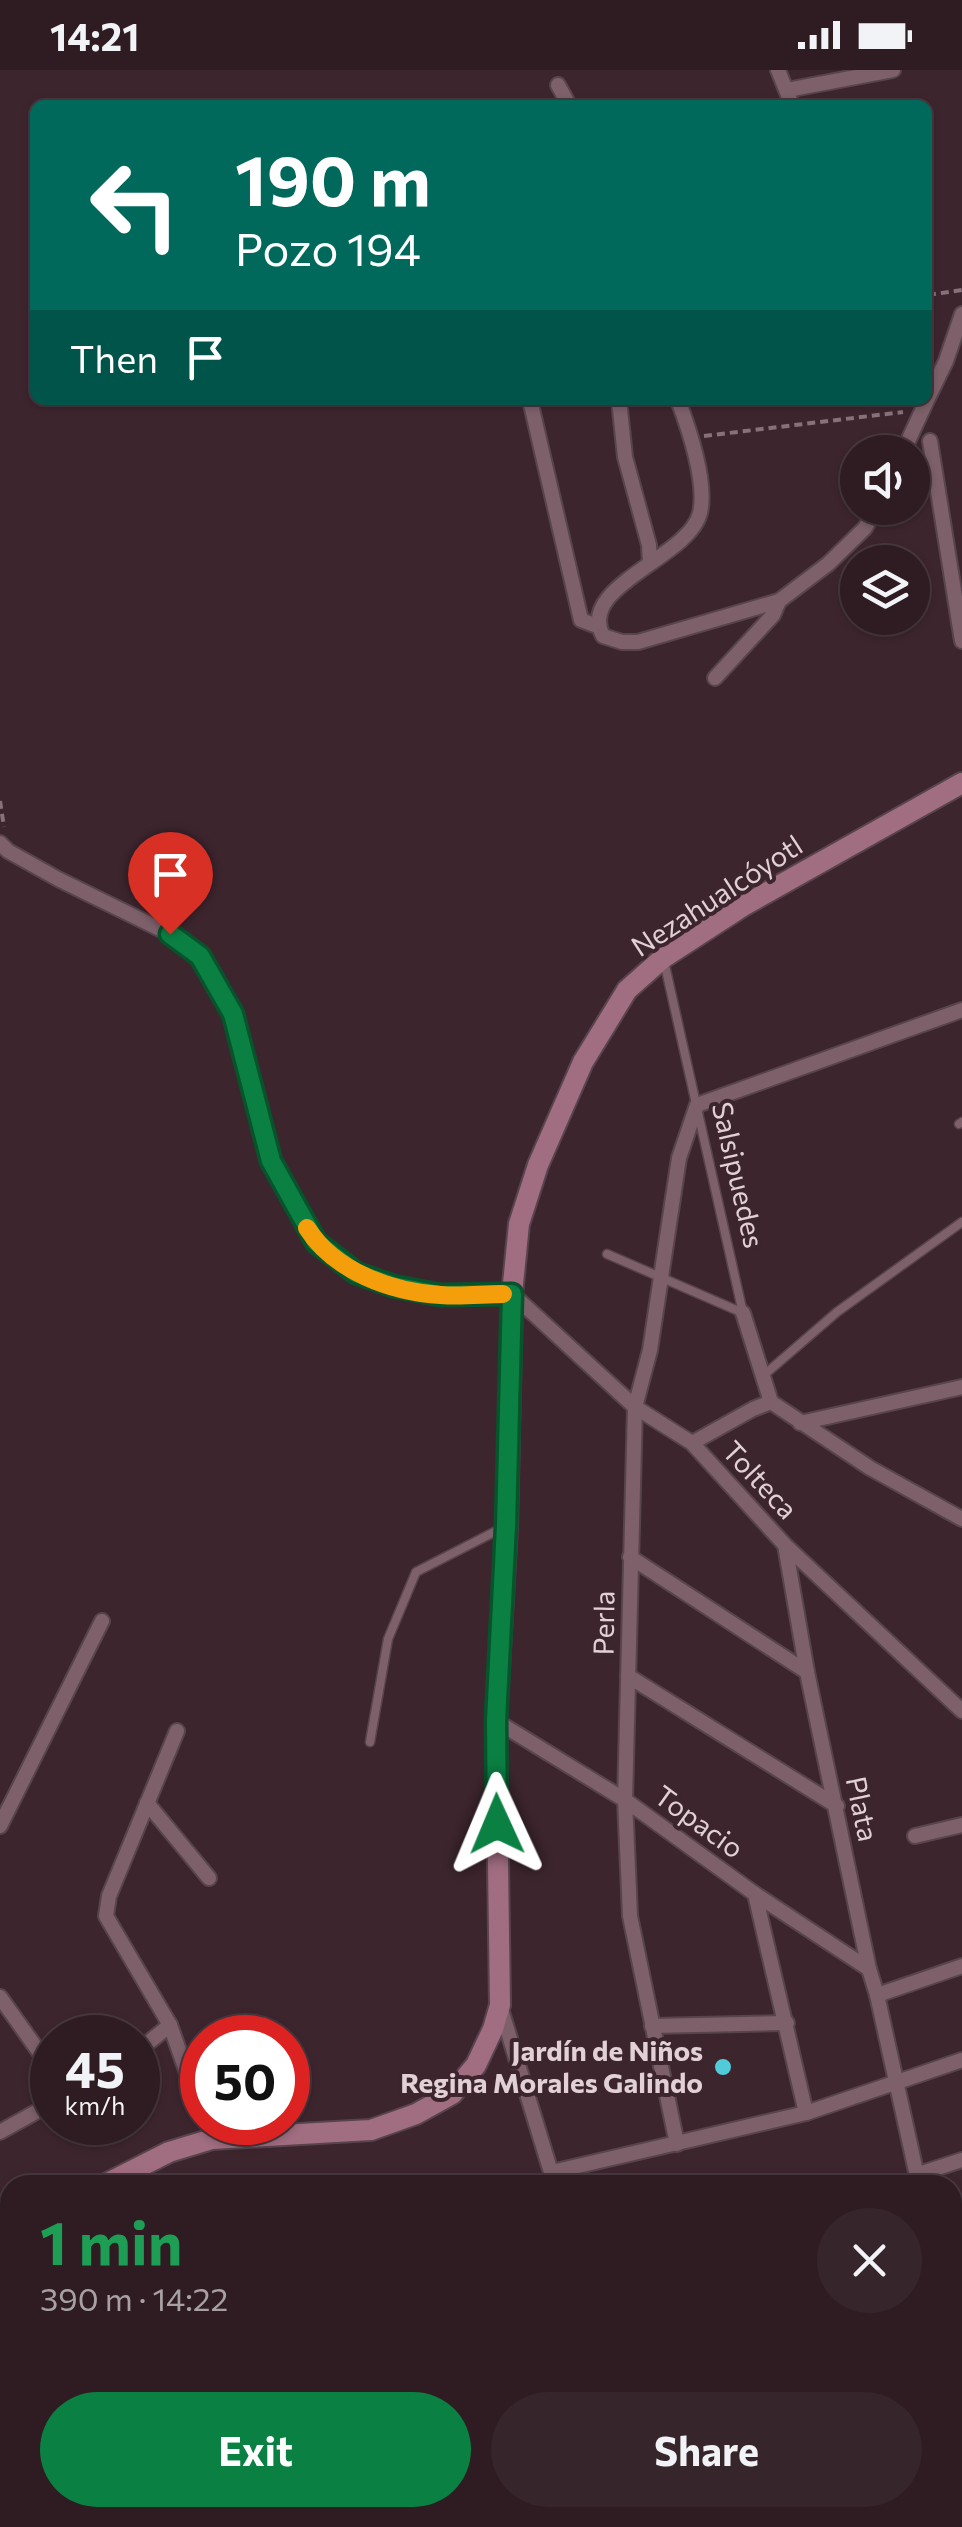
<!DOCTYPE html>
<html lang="en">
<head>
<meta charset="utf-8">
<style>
	:root { --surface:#2e1c22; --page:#36252a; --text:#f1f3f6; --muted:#a7a1a5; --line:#493a40; --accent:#0b8043 }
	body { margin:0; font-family:Commissioner,sans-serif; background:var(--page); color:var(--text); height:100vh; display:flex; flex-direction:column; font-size:38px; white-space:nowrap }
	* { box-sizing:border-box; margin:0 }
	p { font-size:32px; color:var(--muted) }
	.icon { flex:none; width:55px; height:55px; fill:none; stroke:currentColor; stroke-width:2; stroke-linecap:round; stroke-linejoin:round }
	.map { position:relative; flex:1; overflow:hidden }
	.drawer { position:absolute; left:0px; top:2105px; width:962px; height:352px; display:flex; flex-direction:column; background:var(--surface); border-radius:30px 30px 0 0; box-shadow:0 2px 8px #0004,0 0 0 2px var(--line) }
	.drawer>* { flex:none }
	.banner { position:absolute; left:30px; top:30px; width:902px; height:305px; border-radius:15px; box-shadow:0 2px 8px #0004,0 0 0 2px var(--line); background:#00695c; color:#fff; overflow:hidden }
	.buttons { position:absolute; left:840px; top:365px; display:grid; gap:20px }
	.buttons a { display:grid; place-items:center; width:90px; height:90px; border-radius:50%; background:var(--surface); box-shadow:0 2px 8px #0004,0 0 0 2px var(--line); font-size:50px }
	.speed { position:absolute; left:30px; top:1945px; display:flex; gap:20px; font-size:50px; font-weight:700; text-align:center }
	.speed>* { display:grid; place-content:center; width:130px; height:130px; border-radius:50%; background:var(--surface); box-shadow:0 2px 8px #0004,0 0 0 2px var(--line); line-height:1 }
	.speed small { font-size:25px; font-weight:400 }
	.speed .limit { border:15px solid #d22; background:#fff; color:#111 }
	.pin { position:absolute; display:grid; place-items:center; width:85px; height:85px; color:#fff; margin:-102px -42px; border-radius:50% 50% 50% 0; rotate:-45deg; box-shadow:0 0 10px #0007 }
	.pin .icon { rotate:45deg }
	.me { position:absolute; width:110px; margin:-55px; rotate:359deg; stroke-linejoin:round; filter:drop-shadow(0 0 8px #0008) }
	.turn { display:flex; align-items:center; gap:35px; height:210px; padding:0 40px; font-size:45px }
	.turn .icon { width:130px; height:130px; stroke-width:2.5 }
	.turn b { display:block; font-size:70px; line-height:85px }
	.then { display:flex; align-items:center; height:95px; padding:0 40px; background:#0003; gap:20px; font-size:38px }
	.round { display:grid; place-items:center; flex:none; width:105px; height:105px; border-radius:52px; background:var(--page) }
	.summary { display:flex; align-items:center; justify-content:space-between; height:170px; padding:0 40px }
	h1 { font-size:60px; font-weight:700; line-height:75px; color:#1e9e55 }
	.cta { display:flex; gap:20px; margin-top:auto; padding:20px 40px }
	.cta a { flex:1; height:115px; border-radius:60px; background:var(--accent); color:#fff; font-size:40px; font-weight:700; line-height:115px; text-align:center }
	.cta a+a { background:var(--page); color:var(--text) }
	.status { display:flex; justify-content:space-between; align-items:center; height:70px; padding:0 50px; background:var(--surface); direction:ltr }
	.status svg { height:28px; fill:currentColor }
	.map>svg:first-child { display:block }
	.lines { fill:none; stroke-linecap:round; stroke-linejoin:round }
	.lane-casing { stroke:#58444c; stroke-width:11 }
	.street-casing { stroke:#58444c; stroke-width:18 }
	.secondary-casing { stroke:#58444c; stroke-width:24 }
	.path { stroke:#87727a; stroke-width:4; stroke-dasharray:8 5; stroke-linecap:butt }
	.lane { stroke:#7d606a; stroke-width:8 }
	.street { stroke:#7d606a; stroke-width:14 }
	.secondary { stroke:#a16d81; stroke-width:20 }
	.route-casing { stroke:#07532c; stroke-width:25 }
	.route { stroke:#0b8043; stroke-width:18 }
	.slow { stroke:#f59e0b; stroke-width:18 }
	.poi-dot { fill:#52cbd8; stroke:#3d252e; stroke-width:4 }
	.labels { text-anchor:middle; stroke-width:8; stroke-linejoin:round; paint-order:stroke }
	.street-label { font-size:28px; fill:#e1d0d6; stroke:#3d252e }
	.poi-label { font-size:28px; font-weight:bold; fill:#e1d0d6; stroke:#3d252e; text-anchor:end }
</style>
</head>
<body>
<div class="status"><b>14:21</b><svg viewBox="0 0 49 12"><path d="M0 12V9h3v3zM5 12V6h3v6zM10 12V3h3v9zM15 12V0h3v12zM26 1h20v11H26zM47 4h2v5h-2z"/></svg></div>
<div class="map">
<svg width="962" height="2457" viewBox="0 0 962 2457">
	<rect width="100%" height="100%" fill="#3d252e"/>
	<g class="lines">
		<defs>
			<g id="lane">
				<polyline points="664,891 743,1243"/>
				<polyline points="959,1054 962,1052"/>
				<polyline points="607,1184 743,1243"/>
				<polyline points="764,1305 837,1242 962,1152"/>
				<polyline points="370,1672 388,1569 416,1502 504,1457"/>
			</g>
			<g id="street">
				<polyline points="778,0 792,35"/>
				<polyline points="558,15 569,35"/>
				<polyline points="787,20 893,0"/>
				<polyline points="928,328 946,291 962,244"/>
				<polyline points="530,330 581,550 597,556"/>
				<polyline points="619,330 625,387 649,475 650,493"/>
				<path d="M678 330C689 359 707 413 700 443 689 488 576 516 603 566L622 572H638L779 531 828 494 865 458 876 438"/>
				<polyline points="930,371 962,571"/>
				<polyline points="903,382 927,330"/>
				<polyline points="715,608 773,545 779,531"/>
				<polyline points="0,773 8,781 58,809 170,864 201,886 233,944 271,1091 316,1173 356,1203 393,1216 440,1225 512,1224 635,1337 692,1373 785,1475 962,1641"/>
				<polyline points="743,1243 771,1332"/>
				<polyline points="771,1332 870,1398 962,1449"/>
				<polyline points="800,1353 962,1317"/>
				<polyline points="692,1373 753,1339 771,1332"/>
				<polyline points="785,1475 807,1602 869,1899 877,1925 919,2115"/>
				<polyline points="630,1487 807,1602"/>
				<polyline points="628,1606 837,1736"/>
				<polyline points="496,1651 625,1730 755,1824 869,1899"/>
				<polyline points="177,1661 109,1826 106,1846 170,1955 202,2045"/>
				<polyline points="147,1733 209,1808"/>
				<polyline points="0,1756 102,1551"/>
				<polyline points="915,1766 962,1755"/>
				<polyline points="755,1824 806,2043"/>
				<polyline points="877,1925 962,1896"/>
				<polyline points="0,1927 52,2000"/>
				<polyline points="500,1936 555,2115"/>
				<polyline points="652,1956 787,1953"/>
				<polyline points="138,1981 170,1955"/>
				<polyline points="0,2062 52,2033"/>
				<polyline points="677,2074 630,1846 625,1730 635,1337 650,1280 679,1088 697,1035 962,940"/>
				<polyline points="552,2102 806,2043 962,1990"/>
				<polyline points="916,2105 962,2090"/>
				<polyline points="952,2171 962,2168"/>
				<polyline points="952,2272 962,2319"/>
				<polyline points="0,2381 10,2379"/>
				<polyline points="566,2448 569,2457"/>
				<polyline points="0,2454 7,2457"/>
			</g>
			<g id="secondary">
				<polyline points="104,2115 169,2082 212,2069 371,2060 416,2044 452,2024 476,1995 493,1959 500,1935 496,1651 507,1456 512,1224 519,1154 538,1095 583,992 627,920 663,888 743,836 962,713"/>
				<polyline points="0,2178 10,2172"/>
			</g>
		</defs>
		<use href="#lane" class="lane-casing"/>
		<use href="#street" class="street-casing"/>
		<use href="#secondary" class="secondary-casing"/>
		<g class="path">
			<polyline points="928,225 962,220"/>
			<polyline points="704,366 903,342"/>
			<polyline points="0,731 4,757"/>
		</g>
		<use href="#lane" class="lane"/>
		<use href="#street" class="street"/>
		<use href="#secondary" class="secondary"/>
	</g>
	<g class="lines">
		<defs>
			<polyline id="route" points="170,864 200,886 233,944 271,1091 316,1172 356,1203 393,1216 440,1225 512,1224 506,1456 496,1650 497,1754"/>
		</defs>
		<use href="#route" class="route-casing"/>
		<use href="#route" class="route"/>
		<path class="slow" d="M307 1158C334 1201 391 1222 441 1225 461 1227 483 1224 503 1224"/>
	</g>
	<circle class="poi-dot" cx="723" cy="1997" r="10"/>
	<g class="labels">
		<g class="street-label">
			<text transform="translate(717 826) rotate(-33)" y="10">Nezahualcóyotl</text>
			<text transform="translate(738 1105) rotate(77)" y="10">Salsipuedes</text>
			<text transform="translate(760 1410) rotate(47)" y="10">Tolteca</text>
			<text transform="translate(604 1553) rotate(-89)" y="10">Perla</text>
			<text transform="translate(862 1739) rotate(78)" y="10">Plata</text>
			<text transform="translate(699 1752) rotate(36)" y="10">Topacio</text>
		</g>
		<g class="poi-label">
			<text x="703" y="1991">Jardín de Niños<tspan x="703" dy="32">Regina Morales Galindo</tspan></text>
		</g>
	</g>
</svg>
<div class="buttons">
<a><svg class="icon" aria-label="sound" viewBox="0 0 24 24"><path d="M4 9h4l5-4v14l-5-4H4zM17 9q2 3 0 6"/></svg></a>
<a><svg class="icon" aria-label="layers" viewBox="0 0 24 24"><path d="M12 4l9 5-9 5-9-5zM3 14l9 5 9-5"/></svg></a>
</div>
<div class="speed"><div>45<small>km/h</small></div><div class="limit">50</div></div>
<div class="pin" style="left:170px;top:864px;background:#d93025"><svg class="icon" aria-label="arrive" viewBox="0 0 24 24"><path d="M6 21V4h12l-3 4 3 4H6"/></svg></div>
<svg class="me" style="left:497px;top:1754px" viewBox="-20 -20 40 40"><path d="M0-17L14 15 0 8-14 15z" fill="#0b8043" stroke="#fff" stroke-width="4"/></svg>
<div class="banner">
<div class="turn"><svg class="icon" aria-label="left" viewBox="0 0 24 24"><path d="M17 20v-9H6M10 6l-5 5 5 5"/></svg><div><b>190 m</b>Pozo 194</div></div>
<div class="then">Then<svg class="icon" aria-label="arrive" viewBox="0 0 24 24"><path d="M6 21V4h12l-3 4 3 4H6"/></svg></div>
</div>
<section class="drawer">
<div class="summary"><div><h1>1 min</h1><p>390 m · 14:22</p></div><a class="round"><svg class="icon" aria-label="close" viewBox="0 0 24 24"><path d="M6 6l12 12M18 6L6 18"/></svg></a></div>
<div class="cta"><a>Exit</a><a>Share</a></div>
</section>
</div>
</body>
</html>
